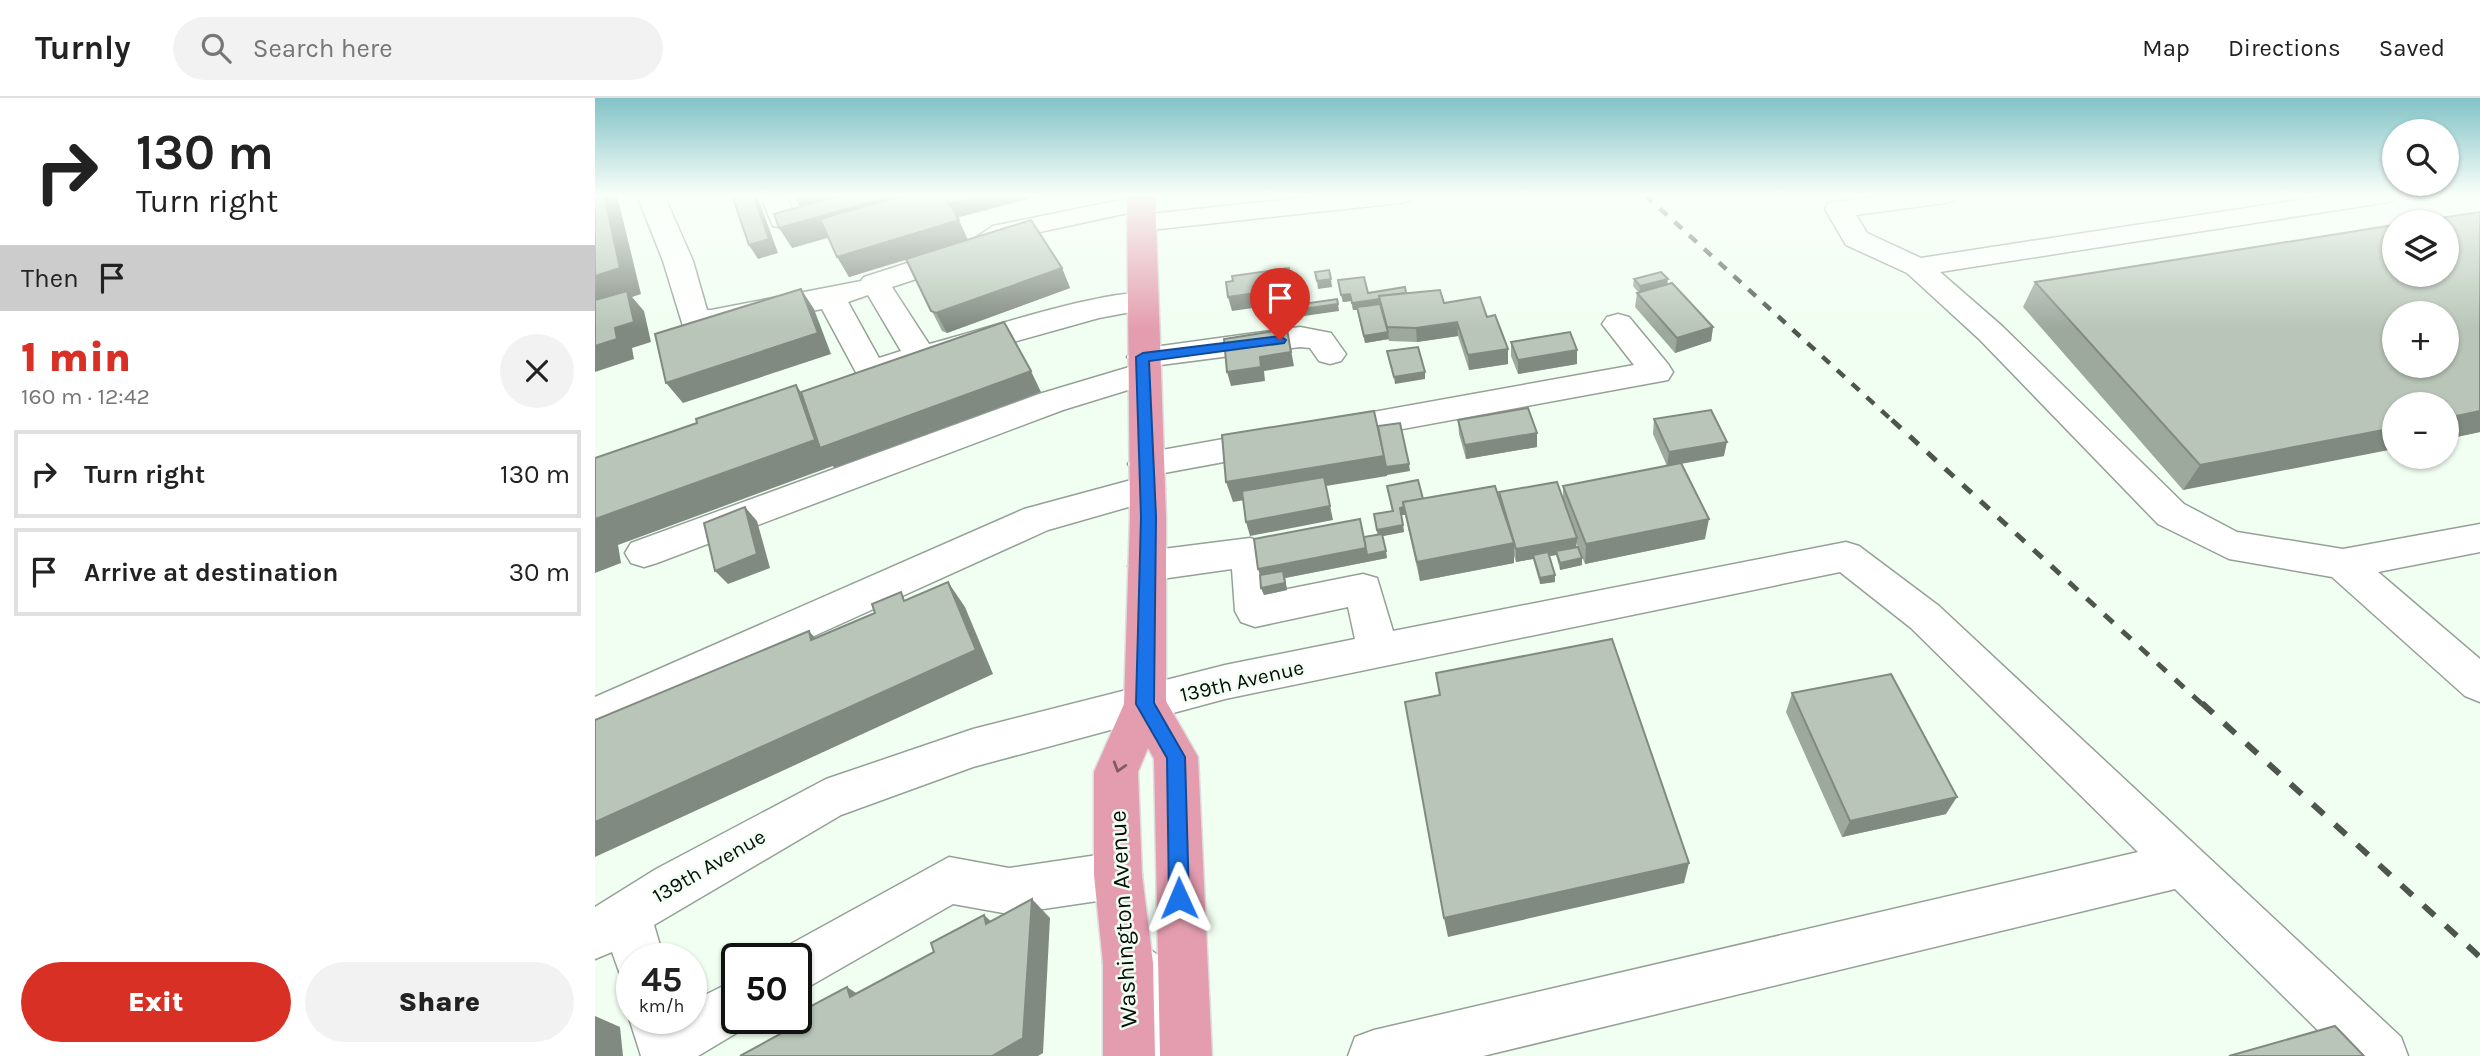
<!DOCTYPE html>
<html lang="en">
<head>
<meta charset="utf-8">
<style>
	:root { --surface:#fff; --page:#f2f2f2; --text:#222; --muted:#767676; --line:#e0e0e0; --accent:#d93025 }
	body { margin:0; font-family:Karla,sans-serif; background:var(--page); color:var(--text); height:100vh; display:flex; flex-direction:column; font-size:26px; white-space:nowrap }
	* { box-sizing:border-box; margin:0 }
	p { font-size:23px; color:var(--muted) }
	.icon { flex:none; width:38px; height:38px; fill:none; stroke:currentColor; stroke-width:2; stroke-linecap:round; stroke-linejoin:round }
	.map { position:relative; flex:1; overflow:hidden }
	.panel { display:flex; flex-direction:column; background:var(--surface); width:595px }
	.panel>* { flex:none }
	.top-card { background:#fff; color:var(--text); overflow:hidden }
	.controls { position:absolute; left:1787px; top:21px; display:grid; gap:14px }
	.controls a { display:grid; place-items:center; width:77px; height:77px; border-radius:50%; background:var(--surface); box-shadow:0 2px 5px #0004; font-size:35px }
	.speed { position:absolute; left:21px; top:845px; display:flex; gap:14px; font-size:35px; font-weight:700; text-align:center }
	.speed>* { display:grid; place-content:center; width:91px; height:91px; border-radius:50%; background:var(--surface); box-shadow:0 2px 5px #0004; line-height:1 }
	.speed small { font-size:18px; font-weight:400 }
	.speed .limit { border:4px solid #111; border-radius:10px; background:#fff; color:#111 }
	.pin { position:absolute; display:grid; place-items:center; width:60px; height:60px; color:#fff; margin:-72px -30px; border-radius:50% 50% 50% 0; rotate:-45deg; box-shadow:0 0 7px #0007 }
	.pin .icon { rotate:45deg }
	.me { position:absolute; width:77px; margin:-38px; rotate:359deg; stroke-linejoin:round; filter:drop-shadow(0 0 5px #0008) }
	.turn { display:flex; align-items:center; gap:24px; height:147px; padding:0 21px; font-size:32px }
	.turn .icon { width:91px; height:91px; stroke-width:2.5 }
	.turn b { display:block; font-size:49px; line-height:60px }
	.then { display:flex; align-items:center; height:66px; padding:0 21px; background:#0003; gap:14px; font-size:26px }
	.round { display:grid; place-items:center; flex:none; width:74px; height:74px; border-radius:37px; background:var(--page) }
	.headline { display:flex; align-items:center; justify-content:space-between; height:119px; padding:0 21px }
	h1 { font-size:42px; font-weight:800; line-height:52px; color:var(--accent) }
	.action { display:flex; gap:14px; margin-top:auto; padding:14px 21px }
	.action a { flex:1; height:80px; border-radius:42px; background:var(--accent); color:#fff; font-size:28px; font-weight:800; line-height:80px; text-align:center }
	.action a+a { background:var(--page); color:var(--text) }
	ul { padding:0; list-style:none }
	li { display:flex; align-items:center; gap:21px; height:88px; margin:0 14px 10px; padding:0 7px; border:4px solid var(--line); border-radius:0px }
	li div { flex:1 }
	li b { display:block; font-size:26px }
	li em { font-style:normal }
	header { display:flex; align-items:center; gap:42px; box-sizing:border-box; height:98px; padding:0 35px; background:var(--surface); border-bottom:2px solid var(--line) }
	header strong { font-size:33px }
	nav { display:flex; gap:38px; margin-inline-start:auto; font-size:24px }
	.search { width:490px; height:63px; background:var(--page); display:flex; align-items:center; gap:18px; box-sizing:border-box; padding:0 24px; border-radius:38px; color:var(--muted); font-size:26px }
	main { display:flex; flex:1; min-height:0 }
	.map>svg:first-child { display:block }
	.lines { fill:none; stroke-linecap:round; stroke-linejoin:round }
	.minor-casing { stroke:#95a196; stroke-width:3 }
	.major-casing { stroke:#ddd; stroke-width:3 }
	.minor { fill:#fff; fill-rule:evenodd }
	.major { fill:#e49daf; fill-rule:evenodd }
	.rail-far2 { stroke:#4e554f; stroke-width:4.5; stroke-dasharray:10 10; stroke-linecap:butt }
	.rail-far1 { stroke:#4e554f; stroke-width:5; stroke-dasharray:12 12; stroke-linecap:butt }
	.rail { stroke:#4e554f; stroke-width:6; stroke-dasharray:15 15; stroke-linecap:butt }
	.wall { fill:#9ea99e }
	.shaded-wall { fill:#818a81 }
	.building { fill:#b8c5b8; stroke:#818a81; stroke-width:2; fill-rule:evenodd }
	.oneway { stroke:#815c64 }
	.route { fill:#1a73e8; stroke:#114b97; stroke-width:2 }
	.labels { text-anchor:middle; stroke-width:5; stroke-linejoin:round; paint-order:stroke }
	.street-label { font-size:21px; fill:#090d09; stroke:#f1fef2 }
	.near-street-label { font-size:24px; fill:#090d09; stroke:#f1fef2 }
</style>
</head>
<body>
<header>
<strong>Turnly</strong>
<div class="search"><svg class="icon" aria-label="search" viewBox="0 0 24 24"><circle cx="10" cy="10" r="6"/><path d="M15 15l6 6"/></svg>Search here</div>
<nav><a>Map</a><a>Directions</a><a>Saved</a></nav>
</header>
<main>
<section class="panel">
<div class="top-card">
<div class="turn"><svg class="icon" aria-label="right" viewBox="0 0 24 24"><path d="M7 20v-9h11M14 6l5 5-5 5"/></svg><div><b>130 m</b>Turn right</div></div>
<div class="then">Then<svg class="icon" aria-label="arrive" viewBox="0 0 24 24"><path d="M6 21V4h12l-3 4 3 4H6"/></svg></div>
</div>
<div class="headline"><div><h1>1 min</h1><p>160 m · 12:42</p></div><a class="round"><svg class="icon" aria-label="close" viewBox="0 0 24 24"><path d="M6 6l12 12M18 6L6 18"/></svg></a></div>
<ul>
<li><svg class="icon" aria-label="right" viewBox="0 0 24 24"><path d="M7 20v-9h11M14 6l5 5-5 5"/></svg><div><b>Turn right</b></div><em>130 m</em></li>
<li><svg class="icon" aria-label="arrive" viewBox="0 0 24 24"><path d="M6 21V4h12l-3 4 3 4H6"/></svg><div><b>Arrive at destination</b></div><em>30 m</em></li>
</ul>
<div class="action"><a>Exit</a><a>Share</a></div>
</section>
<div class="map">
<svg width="1885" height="958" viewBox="0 0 1885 958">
	<rect width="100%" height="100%" fill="#f1fef2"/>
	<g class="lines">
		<defs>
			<g id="minor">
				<path d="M42 97H69L98 163 112 212H116L266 183 269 179 371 146 398 128 550 97 560 104 556 110 417 140 391 158 297 189 334 246C378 235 520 187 557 196L561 203 557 210 504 220 275 284 264 280 227 211 116 232 88 228 68 163ZM273 197 306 253 284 260 253 204Z"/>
				<polygon points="165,97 191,97 199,116 268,97 312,97 308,103 200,132 178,128"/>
				<polygon points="732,97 819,97 815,103 805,105 546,133 536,131 532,125 536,119 546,117"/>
				<polygon points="1289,97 1363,97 1359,103 1349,105 1261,117 1272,135 1326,160 1735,97 1800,97 1797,103 1787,105 1345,174 1407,228 1589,406 1642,434 1748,451 1885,426 1885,454 1783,474 1885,561 1885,604 1870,598 1737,479 1634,461 1563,426 1385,242 1312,175 1251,147 1230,111 1234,105"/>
				<polygon points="1023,216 1034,219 1073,266 1078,274 1073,282 553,378 565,382 570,391 565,400 453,432 0,637 0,599 429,411 551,378 539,375 533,366 539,357 1039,267 1007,226 1012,219"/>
				<polygon points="705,229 736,235 751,256 746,263 735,266 724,263 715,250 705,249 558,268 564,276 559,284 468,312 62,465 49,469 36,465 30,455 36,445 444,296 541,267 532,259 537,252"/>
				<polygon points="655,440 668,444 674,454 678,494 768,476 782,480 798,533 1251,444 1264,448 1344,508 1806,939 1813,958 1749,958 1580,791 888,958 753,958 760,939 779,932 1543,754 1316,530 1245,474 630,601 378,669 246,717 59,827 69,861 37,861 37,883 26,879 17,854 0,861 0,809 61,771 231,681 378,631 630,567 760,541 753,509 660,529 646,524 640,513 637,471 552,483 539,478 533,468 539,458 552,453"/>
				<polygon points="523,754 540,761 547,777 540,793 523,800 414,816 358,806 201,896 201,861 180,861 183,853 354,759 414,770"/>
				<path d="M533 840C595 866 586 900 591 958H539L535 898 515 883 508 865 515 847Z"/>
				<polygon points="142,881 142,920 162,920 160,924 103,958 46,958 34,920 37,914 37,920 96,920 96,904"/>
			</g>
			<polygon id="major" points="532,97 560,97 571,419 571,603 603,659 617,958 565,958 559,661 553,650 543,674 547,777 558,865 560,958 508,958 508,865 499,777 499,674 529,606 535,419"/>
		</defs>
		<use href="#minor" class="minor-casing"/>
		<use href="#major" class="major-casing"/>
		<use href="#minor" class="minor"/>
		<use href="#major" class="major"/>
		<polyline class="rail-far2" points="1050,97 1299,324"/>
		<polyline class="rail-far1" points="1297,322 1608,607"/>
		<polyline class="rail" points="1607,605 1885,859"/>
	</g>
	<g class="wall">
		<polygon points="198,97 440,97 441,99 362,119 373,142 467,170 475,190 352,235 347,233 311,162 254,179 233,140 197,150 205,109"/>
		<polygon points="1885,114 1885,334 1852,341 1852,306 1588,392 1428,209 1440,184"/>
		<polygon points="1039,181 1072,186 1118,229 1116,243 1080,255 1040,209 1042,195 1043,194 1038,188"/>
		<polygon points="743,182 773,195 811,195 849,205 892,219 913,266 874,272 863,238 822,244 794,243 793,240 794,241 770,245 762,212 758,212 756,203 748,204"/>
		<polygon points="916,244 982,252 982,266 923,276 916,258"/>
		<polygon points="1059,321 1129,358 1086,366 1110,441 990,466 981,444 981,449 987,460 987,467 965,472 961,457 954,458 960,477 960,484 945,486 938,461 921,464 919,458 919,465 825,483 810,417 806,417 809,434 788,438 792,460 690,480 692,492 669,497 666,490 665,477 770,446 783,437 779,416 797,413 793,395 828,401 904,401 904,394 968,400 968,388 1072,368 1058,336"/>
		<polygon points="863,322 942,349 871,361 864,336"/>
		<polygon points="1197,595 1351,716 1247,739 1191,614"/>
	</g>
	<g class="shaded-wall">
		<polygon points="9,97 22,97 46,196 37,199 49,213 56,244 37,250 39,261 0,274 0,178"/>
		<polygon points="158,97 162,97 183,155 163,161 154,147"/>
		<polygon points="198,97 266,97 208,114"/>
		<polygon points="300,97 348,97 352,104 197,150 184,130"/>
		<polygon points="390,97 440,97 441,99 361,120 354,106"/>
		<polygon points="364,122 373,142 254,179 242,159"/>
		<polygon points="467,170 475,190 352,235 341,215"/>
		<polygon points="694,170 700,204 637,213 633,199"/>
		<polygon points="736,181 737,189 723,191 722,183"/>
		<polygon points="1073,181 1072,188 1044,195 1045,188"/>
		<polygon points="206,191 219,211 236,256 88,305 71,285"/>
		<polygon points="755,196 756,203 748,204 746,197"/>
		<polygon points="784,201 785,208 758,212 757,205"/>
		<polygon points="743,206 744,213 709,218 708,211"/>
		<polygon points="862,224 863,238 822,244 821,230"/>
		<polygon points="1118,229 1116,243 1080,255 1082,240"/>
		<polygon points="692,231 699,268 669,273 670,283 636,288 632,274 665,259"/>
		<polygon points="793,234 794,241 770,245 769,238"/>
		<polygon points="913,251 913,266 874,272 873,257"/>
		<polygon points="982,252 982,266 923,276 923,262"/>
		<polygon points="436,273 446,294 239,370 238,368 23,447 26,465 0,475 0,421 201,287 219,313"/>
		<polygon points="830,274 830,281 800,286 799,279"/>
		<polygon points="1885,313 1885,334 1852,341 1852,320"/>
		<polygon points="1799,330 1799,351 1588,392 1605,367"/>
		<polygon points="942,335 942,349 871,361 870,347"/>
		<polygon points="1132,344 1129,358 1072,368 1074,354"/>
		<polygon points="789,358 814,366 815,373 792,377 792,378 731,388 738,422 655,438 651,424 731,388 638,404 631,384"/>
		<polygon points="150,409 162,423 175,470 133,486 120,473"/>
		<polygon points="809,409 810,417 806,417 805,410"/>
		<polygon points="1114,421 1110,441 990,466 991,446"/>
		<polygon points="808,427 809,434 783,439 782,432"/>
		<polygon points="982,440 981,454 961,453 961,457 939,461 938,457 938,461 921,464 921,451"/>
		<polygon points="919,445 919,465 825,483 822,464"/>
		<polygon points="771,450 791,453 792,460 690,480 692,492 669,497 666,490 667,484 663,471"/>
		<polygon points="987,460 987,467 965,472 965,465"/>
		<polygon points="960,477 960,484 945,486 945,480"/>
		<polygon points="353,484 370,509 398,576 0,759 0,724"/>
		<polygon points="214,533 235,557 216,542"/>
		<polygon points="1362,699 1351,716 1247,739 1255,723"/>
		<polygon points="1094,765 1089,785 853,839 849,820"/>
		<polygon points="437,801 455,820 448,955 443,958 397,958"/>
		<polygon points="389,817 409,835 391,826"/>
		<polygon points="252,889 278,906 255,899"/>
		<polygon points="0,918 25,929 28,958 0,958"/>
	</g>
	<g class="building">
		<polygon points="0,97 9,97 25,170 0,178"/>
		<polygon points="137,97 158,97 174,141 154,147"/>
		<polygon points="247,97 300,97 184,130 179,116"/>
		<polygon points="310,97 349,97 364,122 242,159 225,121"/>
		<polygon points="349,97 390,97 354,106"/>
		<path d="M1885 114V313L1852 320V306H1799V330L1605 367 1440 184 1799 127V177H1852V124H1819ZM1799 215H1852V268H1799Z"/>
		<polygon points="436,122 467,170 341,215 336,213 311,161"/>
		<polygon points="694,170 697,190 633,199 631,184 638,183 637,178"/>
		<polygon points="734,172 736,181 722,183 720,174"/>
		<polygon points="1066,174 1073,181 1045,188 1039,181"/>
		<polygon points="769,179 773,195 810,189 811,195 784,198 785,201 757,205 755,196 746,197 743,182"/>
		<polygon points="1077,185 1118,229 1082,240 1042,195"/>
		<polygon points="206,191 223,235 71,285 60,236"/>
		<polygon points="845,192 849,205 885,199 892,219 900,217 913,251 873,257 862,224 821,230 792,229 784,198"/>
		<polygon points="32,193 39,224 20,230 22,241 0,248 0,202"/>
		<polygon points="742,201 743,206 708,211 707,206"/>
		<polygon points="785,206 793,234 769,238 762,209"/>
		<polygon points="409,224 436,273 225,350 206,294"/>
		<polygon points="692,231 696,254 665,259 666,269 632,274 629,241"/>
		<polygon points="975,234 982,252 923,262 916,244"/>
		<polygon points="823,249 830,274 799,279 792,253"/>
		<polygon points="201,287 220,342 0,421 0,360 102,325 101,321"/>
		<polygon points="933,310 942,335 870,347 863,322"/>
		<polygon points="1116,312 1132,344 1074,354 1059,321"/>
		<polygon points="779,313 789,358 631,384 627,337"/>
		<polygon points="805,325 814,366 791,369 783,328"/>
		<polygon points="1086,365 1114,421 991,446 968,388"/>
		<polygon points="729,379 735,408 651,424 647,393"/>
		<polygon points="823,382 828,401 808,404 809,409 805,410 808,427 782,432 779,416 798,413 792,388"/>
		<polygon points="962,384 982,440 921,451 904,394"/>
		<polygon points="900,388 919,445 822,464 808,404"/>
		<polygon points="150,409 162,456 120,473 109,425"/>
		<polygon points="765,421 771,450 663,471 659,441"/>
		<polygon points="787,436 791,453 772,457 769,439"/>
		<polygon points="983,449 987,460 965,465 961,453"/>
		<polygon points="953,454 960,477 945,480 938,457"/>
		<polygon points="688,473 690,485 666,490 665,477"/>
		<polygon points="353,484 381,552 0,724 0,622 214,533 216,542 280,515 277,506 306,494 309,503"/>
		<polygon points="1017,541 1094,765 849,820 810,604 845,597 841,575"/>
		<polygon points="1296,576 1362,699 1255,723 1197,595"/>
		<polygon points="437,801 428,940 397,958 145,958 198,929 197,920 201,920 201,916 252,889 255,899 339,854 336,845 389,817 391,826"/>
		<polygon points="1740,928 1769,958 1634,958"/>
	</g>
	<defs><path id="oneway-chevron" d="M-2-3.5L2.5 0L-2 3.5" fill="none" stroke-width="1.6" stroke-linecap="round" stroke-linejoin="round" transform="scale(1.75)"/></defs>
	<use class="oneway" href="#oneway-chevron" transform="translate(524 669) rotate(107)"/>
	<linearGradient id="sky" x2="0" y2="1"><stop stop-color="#82c2c6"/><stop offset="0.42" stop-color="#f9fff9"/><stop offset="1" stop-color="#f9fff9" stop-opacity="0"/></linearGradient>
	<rect width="1885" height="231" fill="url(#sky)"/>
	<polygon class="route" points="685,238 691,242 689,245 554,263 561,419 559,605 590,659 594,800 591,807 584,810 577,807 574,800 572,660 541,606 546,419 541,259 548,255"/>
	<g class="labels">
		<g class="street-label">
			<text transform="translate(647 583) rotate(-13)" y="7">139th Avenue</text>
			<text transform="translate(114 768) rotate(-30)" y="7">139th Avenue</text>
		</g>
		<g class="near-street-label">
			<text transform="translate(528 821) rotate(-93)" y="8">Washington Avenue</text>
		</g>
	</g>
</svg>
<div class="controls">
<a><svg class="icon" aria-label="search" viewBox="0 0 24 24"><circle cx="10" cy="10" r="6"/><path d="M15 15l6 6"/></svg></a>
<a><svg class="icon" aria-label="layers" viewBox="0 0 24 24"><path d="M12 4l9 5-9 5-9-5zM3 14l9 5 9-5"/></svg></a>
<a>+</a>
<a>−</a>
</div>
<div class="speed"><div>45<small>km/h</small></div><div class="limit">50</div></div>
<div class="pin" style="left:685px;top:242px;background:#d93025"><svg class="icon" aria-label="arrive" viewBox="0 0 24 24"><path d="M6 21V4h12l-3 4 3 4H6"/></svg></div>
<svg class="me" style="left:584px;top:800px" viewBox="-20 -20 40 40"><path d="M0-17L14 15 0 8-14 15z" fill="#1a73e8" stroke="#fff" stroke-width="4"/></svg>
</div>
</main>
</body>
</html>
